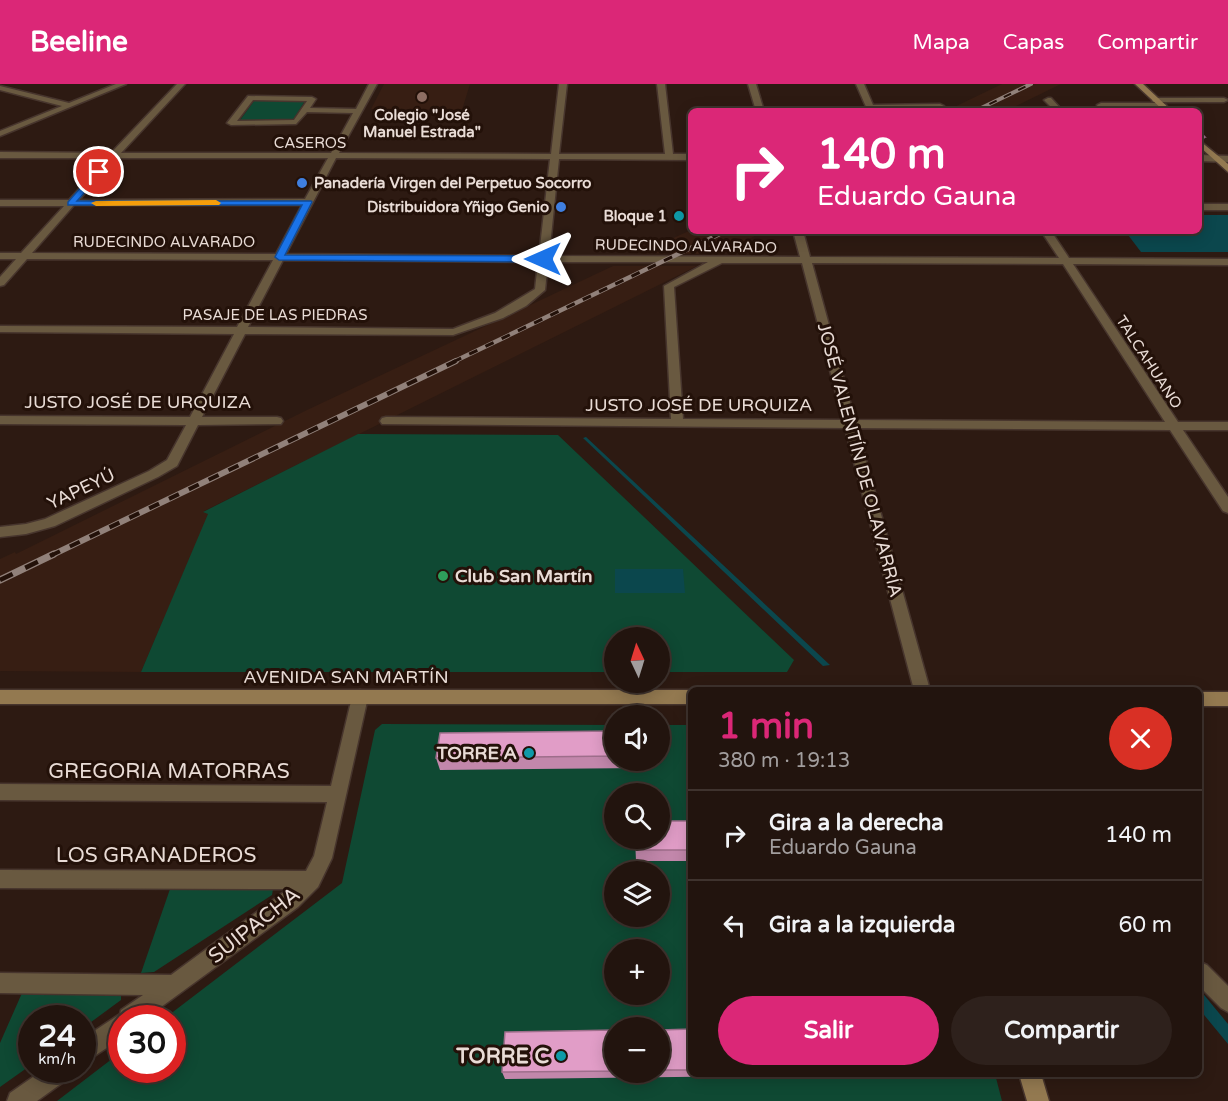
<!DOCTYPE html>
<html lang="es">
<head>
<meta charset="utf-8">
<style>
  body { margin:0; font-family:"Varela Round",sans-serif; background:#2e211c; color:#f1f3f6; height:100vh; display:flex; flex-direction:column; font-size:22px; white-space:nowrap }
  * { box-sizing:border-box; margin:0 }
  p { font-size:20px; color:#a29e9e }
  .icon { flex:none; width:33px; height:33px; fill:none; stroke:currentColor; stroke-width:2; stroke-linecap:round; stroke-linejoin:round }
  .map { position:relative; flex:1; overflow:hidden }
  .details { position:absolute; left:688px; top:603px; width:514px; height:390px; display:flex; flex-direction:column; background:#22140e; border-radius:9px; box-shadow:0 3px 15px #0003,0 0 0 2px #3f332e }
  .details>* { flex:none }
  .banner { position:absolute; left:688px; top:24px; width:514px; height:126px; border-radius:9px; box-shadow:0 3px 15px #0003,0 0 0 2px #3f332e; background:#db2777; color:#fff; overflow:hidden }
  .needle { width:39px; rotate:356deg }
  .tools { position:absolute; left:604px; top:543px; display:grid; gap:12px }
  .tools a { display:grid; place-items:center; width:66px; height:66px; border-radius:50%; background:#22140e; box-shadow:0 3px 15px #0003,0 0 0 2px #3f332e; font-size:30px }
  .speed { position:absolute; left:18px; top:921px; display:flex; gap:12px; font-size:30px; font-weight:700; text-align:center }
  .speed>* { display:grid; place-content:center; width:78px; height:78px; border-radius:50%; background:#22140e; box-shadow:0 3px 15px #0003,0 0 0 2px #3f332e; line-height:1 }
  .speed small { font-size:15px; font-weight:400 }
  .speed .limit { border:9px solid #d22; background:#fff; color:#111 }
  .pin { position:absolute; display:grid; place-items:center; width:51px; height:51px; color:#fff; margin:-26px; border:3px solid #fff; border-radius:50%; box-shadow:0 2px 6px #0007 }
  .me { position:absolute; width:66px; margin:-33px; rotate:270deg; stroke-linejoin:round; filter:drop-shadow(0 0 4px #0008) }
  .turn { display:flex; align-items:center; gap:21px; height:126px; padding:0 30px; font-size:27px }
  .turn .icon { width:78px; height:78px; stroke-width:2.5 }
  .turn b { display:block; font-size:42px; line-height:51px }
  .round { display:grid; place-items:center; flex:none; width:63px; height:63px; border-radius:32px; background:#2e211c }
  .head { display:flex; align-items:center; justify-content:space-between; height:102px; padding:0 30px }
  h1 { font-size:36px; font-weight:700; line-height:45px; color:#db2777 }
  .button { display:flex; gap:12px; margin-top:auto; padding:12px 30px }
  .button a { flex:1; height:69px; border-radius:36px; background:#db2777; color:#fff; font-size:24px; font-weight:700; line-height:69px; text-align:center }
  .button a+a { background:#2e211c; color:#f1f3f6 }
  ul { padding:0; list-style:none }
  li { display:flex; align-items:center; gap:18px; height:90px; padding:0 30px; border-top:2px solid #3f332e }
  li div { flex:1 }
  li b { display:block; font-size:22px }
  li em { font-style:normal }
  header { display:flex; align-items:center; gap:36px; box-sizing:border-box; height:84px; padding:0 30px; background:#db2777; color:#fff }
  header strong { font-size:28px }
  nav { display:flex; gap:33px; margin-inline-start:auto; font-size:21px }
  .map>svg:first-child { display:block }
</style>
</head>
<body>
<header>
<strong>Beeline</strong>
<nav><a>Mapa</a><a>Capas</a><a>Compartir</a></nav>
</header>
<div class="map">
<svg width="1228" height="1017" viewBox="0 0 1228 1017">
  <rect width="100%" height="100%" fill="#2d1a12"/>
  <path fill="#371e13" d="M384 0H470L462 26 371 25Z
    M1002 0H1061L1006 27H946Z
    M691 146 692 147H765L719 170 640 169Z
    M613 182H697L204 427 209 430 141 588 0 587V475L15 468 16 470 307 326Z"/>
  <path fill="#0f4933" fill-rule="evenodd" d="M254 17H305L293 36H240Z
    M358 350 558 351 794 576 787 588H660V554H615V588H141L208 430 203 428Z
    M382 640 615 641V676H660V641H691L692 990H995L1002 1017H57L121 968 122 986H172V934H165L342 799 375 646ZM615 710H660V754H615ZM615 788H660V832H615ZM615 866H660V910H615ZM615 944H660V988H615Z
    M170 805H273L272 811 154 888 141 889Z
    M22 909 121 910V916L83 944 82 934H32L31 981 0 1003V959Z"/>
  <path fill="#0b474d" d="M1200 131H1228V168H1141L1125 147H1200Z
    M586 353 830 581 823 582 583 354Z
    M615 485H683L685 509H615Z
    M1200 906 1228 940V960L1200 926Z"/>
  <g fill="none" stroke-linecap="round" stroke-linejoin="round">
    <defs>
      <path id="street" d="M116 0H126L0 52V47L62 22 0 6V2L69 19Z
        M177 0H185L121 69H331L353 29 307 28 296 40 231 41 227 39 248 12 312 13 316 15 310 24 356 25 369 0H377L339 69 551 70 559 0H567L559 70H665L657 0H665L673 70H692V76L559 75 549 172 800 173 793 147H803L810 173 1059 174 1041 147H1051L1069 174 1228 175V181L1073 180 1178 338H1228V346H1183L1228 413V429L1223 427 1170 346 857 344 930 606H914L845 344 382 340 380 337 382 334 386 333 671 335 664 202 708 178H548L545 206 526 222 503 234 453 251 245 250 202 333H277L281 334 283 337 281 340 198 341 177 382 158 393 55 442 26 450 0 453V443L26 440 45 435 149 387 167 376 186 341 0 340V332L190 333 234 250 0 248V242L237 243 273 176 27 175 4 201 0 202V193L16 175H0V169H21L64 122H0V116H69L107 74H0V68L111 69ZM253 16 307 17 294 36 237 37ZM116 74H328L305 115 79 116ZM336 74 550 75 539 172 286 170ZM74 121H302L276 170 32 169ZM283 176 538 178 535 205 495 229 453 245 248 243ZM722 179H802L843 336 683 335 674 203ZM812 179 1063 180 1165 338 855 336Z
        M748 0H756L764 27H756Z
        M856 0H864L873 21 940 20 944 22 940 24 867 25Z
        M1048 14H1051L1063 27H1055L1044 16Z
        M1156 14H1224L1228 16 1224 18H1153L1152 16Z
        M1101 19H1162L1166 21 1162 23H1098L1097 21Z
        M1200 71 1228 72V78L1200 77Z
        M1200 120H1228V126H1200Z
        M360 606 366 608 368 613 332 774 318 803 298 823 146 934H122V954L82 980V955L120 930 121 926 143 911 0 909V889L171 891 288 805 0 804V786L306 787 314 772 327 718 0 716V700L331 702 352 613 354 608Z
        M1200 878 1207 881 1228 902V928L1221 924 1200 903Z
        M43 986H72L69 994 37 1017H7L10 1009Z"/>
      <path id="secondary" d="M1135 0H1143L1172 27H1164Z
        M1200 57 1228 80V88L1200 63Z
        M0 606H692V620H0Z
        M1200 608H1228V622H1200Z
        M1019 990H1041L1049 1017H1027Z"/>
    </defs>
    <use href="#street" stroke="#47352d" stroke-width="3"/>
    <use href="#secondary" stroke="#47352d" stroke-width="3"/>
    <use href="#street" fill="#695940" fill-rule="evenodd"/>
    <use href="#secondary" fill="#937950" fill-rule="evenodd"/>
    <defs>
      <path id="rail-far3" d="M975 27 1031 0"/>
      <path id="rail-far2" d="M453 278 726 147"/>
      <path id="rail-far1" d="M50 472 456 277"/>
      <path id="rail" d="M0 496 54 470"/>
    </defs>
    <use href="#rail-far3" stroke="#91817a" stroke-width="4"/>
    <use href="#rail-far2" stroke="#91817a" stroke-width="4.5"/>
    <use href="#rail-far1" stroke="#91817a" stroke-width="6"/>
    <use href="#rail" stroke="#91817a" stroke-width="7"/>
    <use href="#rail-far3" stroke="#231109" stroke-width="2" stroke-dasharray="8" stroke-linecap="butt"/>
    <use href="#rail-far2" stroke="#231109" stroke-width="3" stroke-dasharray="9" stroke-linecap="butt"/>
    <use href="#rail-far1" stroke="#231109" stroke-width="4" stroke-dasharray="11" stroke-linecap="butt"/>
    <use href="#rail" stroke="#231109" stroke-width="4.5" stroke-dasharray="14" stroke-linecap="butt"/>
  </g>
  <path fill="#c287ab" d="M1200 48 1205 53 1200 64Z
    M615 647V676H641V684L440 686 436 674Z
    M692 737V777H636L635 754H660Z
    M692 945V990H760L759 992 505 995 502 988 615 946V988H660V946Z"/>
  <path fill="#e19dc7" stroke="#9e6e8b" stroke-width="1.5" d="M1200 48 1205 53H1200Z
    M615 647V672L436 674 440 649Z
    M660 737H692V766H636V754H660Z
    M692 945V986H660V946Z
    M615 946V987L502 988 505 948Z"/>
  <path fill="#1a73e8" stroke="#114b97" stroke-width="1.5" d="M96 86 103 88 77 117H311L312 118 285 171 543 172 547 175 543 178 279 176 275 173 302 121H68V118Z"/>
  <path fill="#f59e0b" d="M216 116 221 119 219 121 96 122 91 119 96 117Z"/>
  <circle fill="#8d6e63" stroke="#231109" stroke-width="2" cx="422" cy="13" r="6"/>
  <g fill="#3f7fe0" stroke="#231109" stroke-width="2">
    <circle cx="302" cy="99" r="6"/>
    <circle cx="561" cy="123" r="6"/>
  </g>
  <g fill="#0f9aa8" stroke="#231109" stroke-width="2">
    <circle cx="679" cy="132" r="6"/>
    <circle cx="529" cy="669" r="6"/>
    <circle cx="561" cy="972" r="6"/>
  </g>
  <circle fill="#2e9e5b" stroke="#231109" stroke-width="2" cx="443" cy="492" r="6"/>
  <g text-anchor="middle" stroke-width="6" stroke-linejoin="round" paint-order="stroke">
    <g font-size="15" font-weight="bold" fill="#e9dcd6" stroke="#231109" text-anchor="end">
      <text x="422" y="36" text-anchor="middle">Colegio "José<tspan x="422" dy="17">Manuel Estrada"</tspan></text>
      <text x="314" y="104" text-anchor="start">Panadería Virgen del Perpetuo Socorro</text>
      <text x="549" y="128">Distribuidora Yñigo Genio</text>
      <text x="667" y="137">Bloque 1</text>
    </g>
    <g font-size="15" fill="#e9dcd6" stroke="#231109">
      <text x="310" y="64">CASEROS</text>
      <text x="164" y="163">RUDECINDO ALVARADO</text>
      <text transform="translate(686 162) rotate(1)" y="5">RUDECINDO ALVARADO</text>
      <text x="275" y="236">PASAJE DE LAS PIEDRAS</text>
      <text transform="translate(1149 278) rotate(57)" y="5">TALCAHUANO</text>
    </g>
    <g font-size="18" fill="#e9dcd6" stroke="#231109">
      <text x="138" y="324">JUSTO JOSÉ DE URQUIZA</text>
      <text x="699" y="327">JUSTO JOSÉ DE URQUIZA</text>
      <text transform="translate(860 376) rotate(75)" y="6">JOSÉ VALENTÍN DE OLAVARRÍA</text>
      <text transform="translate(81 405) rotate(-25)" y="6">YAPEYÚ</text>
      <text x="346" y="599">AVENIDA SAN MARTÍN</text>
    </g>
    <g font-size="18" font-weight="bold" fill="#e9dcd6" stroke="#231109" text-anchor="start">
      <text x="455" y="498">Club San Martín</text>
      <text x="517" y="675" text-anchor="end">TORRE A</text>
    </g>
    <g font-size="21" fill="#e9dcd6" stroke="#231109">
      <text x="169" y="694">GREGORIA MATORRAS</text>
      <text x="156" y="778">LOS GRANADEROS</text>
      <text transform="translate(254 841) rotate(-38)" y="7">SUIPACHA</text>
    </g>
    <g font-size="21" font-weight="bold" fill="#e9dcd6" stroke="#231109" text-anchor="end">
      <text x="549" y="979">TORRE C</text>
    </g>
  </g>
</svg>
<div class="tools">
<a><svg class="needle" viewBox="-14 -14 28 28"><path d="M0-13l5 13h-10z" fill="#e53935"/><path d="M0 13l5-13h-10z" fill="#a29e9e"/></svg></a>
<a><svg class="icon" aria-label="sound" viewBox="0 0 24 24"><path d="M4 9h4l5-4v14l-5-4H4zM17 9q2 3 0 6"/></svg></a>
<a><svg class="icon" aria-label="search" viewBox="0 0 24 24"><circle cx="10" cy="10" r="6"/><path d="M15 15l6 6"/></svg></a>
<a><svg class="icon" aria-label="layers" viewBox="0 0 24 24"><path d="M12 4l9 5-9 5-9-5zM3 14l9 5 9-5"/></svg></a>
<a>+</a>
<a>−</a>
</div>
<div class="speed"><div>24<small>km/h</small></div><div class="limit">30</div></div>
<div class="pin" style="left:99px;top:88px;background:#d93025"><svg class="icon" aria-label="arrive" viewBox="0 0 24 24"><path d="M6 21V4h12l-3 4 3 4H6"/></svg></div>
<svg class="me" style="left:543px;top:175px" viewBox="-20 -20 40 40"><path d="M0-17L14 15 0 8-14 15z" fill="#1a73e8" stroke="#fff" stroke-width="4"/></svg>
<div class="banner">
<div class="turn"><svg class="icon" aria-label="right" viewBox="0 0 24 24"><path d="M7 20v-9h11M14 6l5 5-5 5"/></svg><div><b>140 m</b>Eduardo Gauna</div></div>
</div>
<section class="details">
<div class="head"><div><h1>1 min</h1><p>380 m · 19:13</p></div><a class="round" style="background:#d93025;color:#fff"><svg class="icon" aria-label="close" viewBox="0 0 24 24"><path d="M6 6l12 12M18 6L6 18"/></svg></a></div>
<ul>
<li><svg class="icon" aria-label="right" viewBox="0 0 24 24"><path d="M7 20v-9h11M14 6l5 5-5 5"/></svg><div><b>Gira a la derecha</b><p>Eduardo Gauna</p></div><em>140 m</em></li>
<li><svg class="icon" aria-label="left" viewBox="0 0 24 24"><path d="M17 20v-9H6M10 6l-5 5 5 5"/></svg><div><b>Gira a la izquierda</b></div><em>60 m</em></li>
</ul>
<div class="button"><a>Salir</a><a>Compartir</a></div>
</section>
</div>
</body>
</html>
